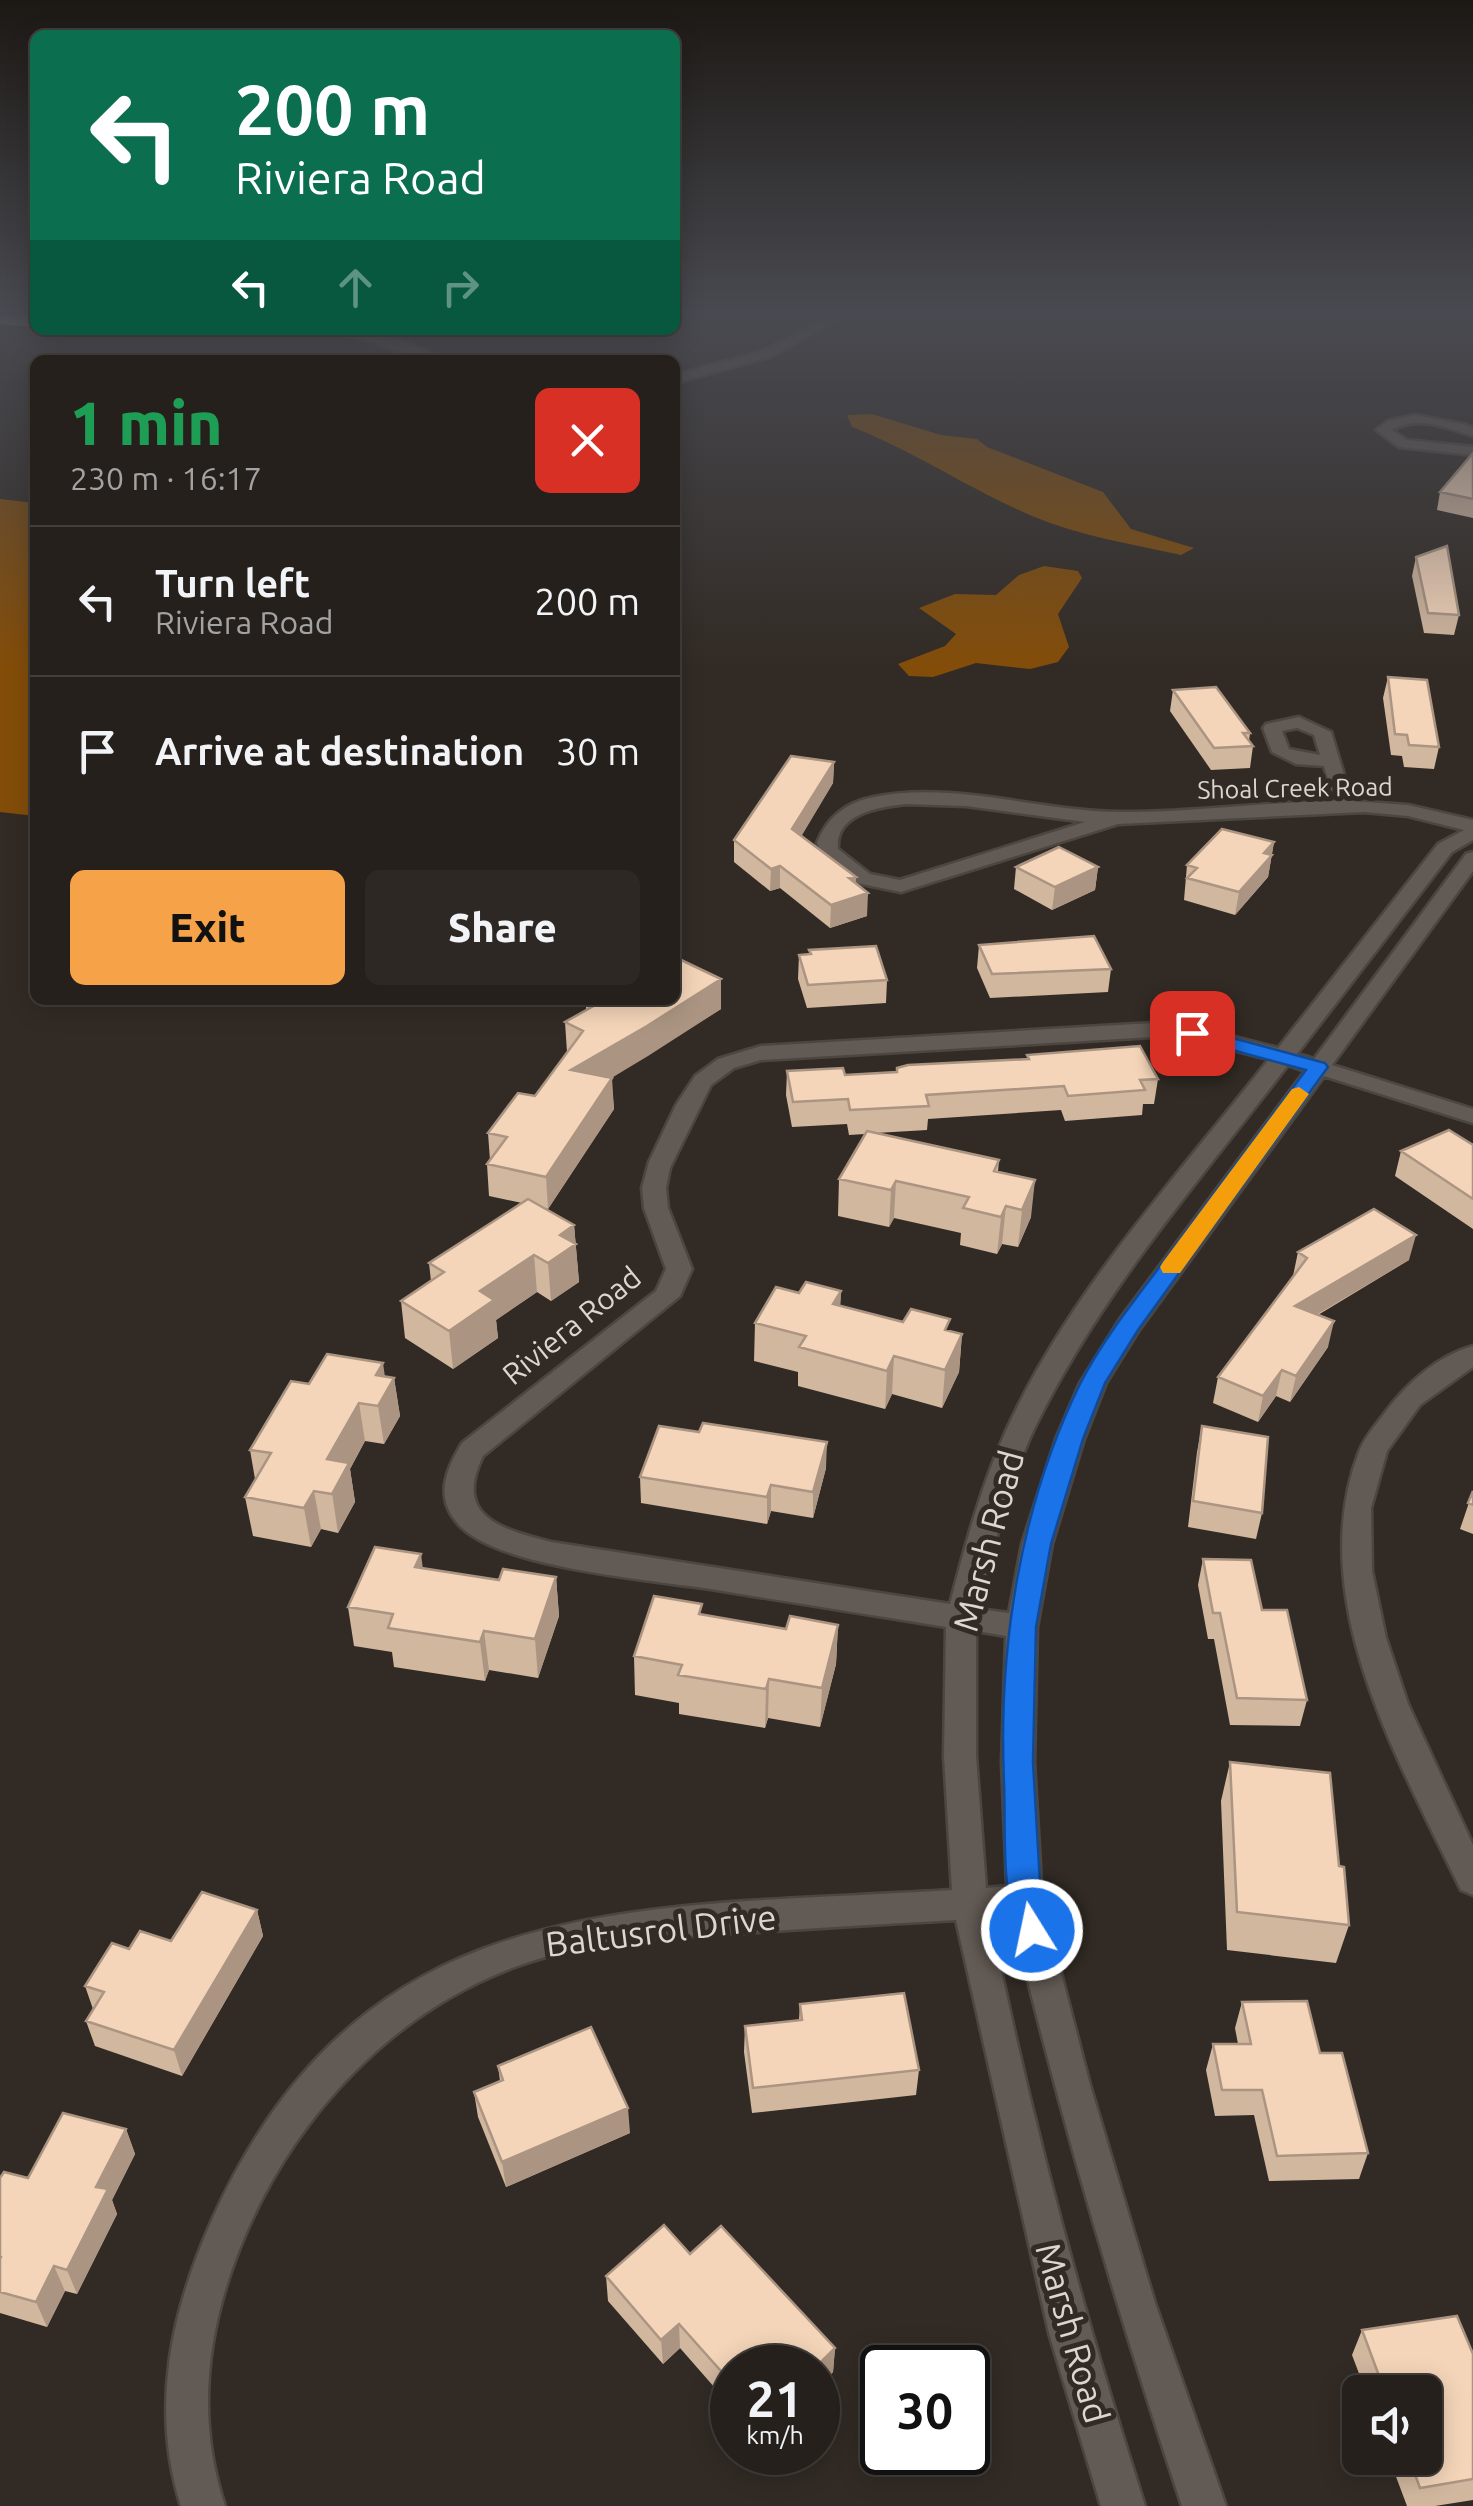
<!DOCTYPE html>
<html lang="en">
<head>
<meta charset="utf-8">
<style>
  body { margin:0; font-family:Ubuntu,sans-serif; background:#2e2825; color:#f1f3f6; height:100vh; display:flex; flex-direction:column; font-size:38px; white-space:nowrap }
  * { box-sizing:border-box; margin:0 }
  p { font-size:32px; color:#a4a3a3 }
  .icon { flex:none; width:55px; height:55px; fill:none; stroke:currentColor; stroke-width:2; stroke-linecap:round; stroke-linejoin:round }
  .map { position:relative; flex:1; overflow:hidden }
  .panel { position:absolute; left:30px; top:355px; width:650px; height:650px; display:flex; flex-direction:column; background:#26201c; border-radius:15px; box-shadow:0 5px 25px #0003,0 0 0 2px #423e3b }
  .panel>* { flex:none }
  .hud { position:absolute; left:30px; top:30px; width:650px; height:305px; border-radius:15px; box-shadow:0 5px 25px #0003,0 0 0 2px #423e3b; background:#0b6e4f; color:#fff; overflow:hidden }
  .controls { position:absolute; left:1342px; top:2375px; display:grid; gap:20px }
  .controls a { display:grid; place-items:center; width:100px; height:100px; border-radius:15px; background:#26201c; box-shadow:0 5px 25px #0003,0 0 0 2px #423e3b; font-size:50px }
  .speed { position:absolute; left:710px; top:2345px; display:flex; gap:20px; font-size:50px; font-weight:700; text-align:center }
  .speed>* { display:grid; place-content:center; width:130px; height:130px; border-radius:50%; background:#26201c; box-shadow:0 5px 25px #0003,0 0 0 2px #423e3b; line-height:1 }
  .speed small { font-size:25px; font-weight:400 }
  .speed .limit { border:5px solid #111; border-radius:15px; background:#fff; color:#111 }
  .pin { position:absolute; display:grid; place-items:center; width:85px; height:85px; color:#fff; margin:-42px; border-radius:20px; box-shadow:0 5px 15px #0006 }
  .me { position:absolute; width:110px; margin:-55px; rotate:350deg; stroke-linejoin:round; filter:drop-shadow(0 0 8px #0008) }
  .turn { display:flex; align-items:center; gap:35px; height:210px; padding:0 40px; font-size:45px }
  .turn .icon { width:130px; height:130px; stroke-width:2.5 }
  .turn b { display:block; font-size:70px; line-height:85px }
  .lanes { display:flex; align-items:center; height:95px; padding:0 40px; background:#0003; justify-content:center; gap:50px; direction:ltr }
  .lanes .off { opacity:.35 }
  .round { display:grid; place-items:center; flex:none; width:105px; height:105px; border-radius:15px; background:#2e2825 }
  .headline { display:flex; align-items:center; justify-content:space-between; height:170px; padding:0 40px }
  h1 { font-size:60px; font-weight:800; line-height:75px; color:#1e9e55 }
  .action { display:flex; gap:20px; margin-top:auto; padding:20px 40px }
  .action a { flex:1; height:115px; border-radius:15px; background:#f6a248; color:#111; font-size:40px; font-weight:800; line-height:115px; text-align:center }
  .action a+a { background:#2e2825; color:#f1f3f6 }
  ul { padding:0; list-style:none }
  li { display:flex; align-items:center; gap:30px; height:150px; padding:0 40px; border-top:2px solid #423e3b }
  li div { flex:1 }
  li b { display:block; font-size:38px }
  li em { font-style:normal }
  .map>svg:first-child { display:block }
</style>
</head>
<body>
<div class="map">
<svg width="1473" height="2506" viewBox="0 0 1473 2506">
  <rect width="100%" height="100%" fill="#322b25"/>
  <path fill="#834d09" d="M872 414 941 435 977 439 987 447 1103 492 1131 529 1194 548 1181 555C1131 544 1080 536 1032 516 971 490 914 451 852 427L847 415Z
    M0 499 35 503V816L0 812Z
    M1044 566 1078 571 1082 578 1058 614 1069 647 1058 662 1030 669 976 663 933 677 909 676 898 664 945 646 956 634 919 608 955 594 996 595 1019 575Z"/>
  <g fill="none" stroke-linecap="round" stroke-linejoin="round">
    <defs>
      <path id="minor" d="M831 316H845L770 357 675 383V375L762 351Z
        M332 330C365 330 415 340 442 360H427Z
        M1415 415 1467 425 1473 428V436C1447 428 1418 415 1392 430L1407 440 1473 447V455L1399 447 1376 430 1388 421Z
        M1299 717 1331 732 1352 801 1408 805 1473 820V840L1452 852 1297 1054 1314 1059 1466 854 1473 852V871L1332 1065 1473 1109V1123L1324 1076 1139 1330 1106 1383 1084 1439 1052 1544 1037 1627 1034 1762 1042 1900 1090 2085 1155 2303 1226 2506H1182C1117 2311 1060 2116 1012 1916L990 1917C1030 2116 1083 2313 1145 2506H1101L1049 2333 956 1920C885 1924 814 1928 744 1933 667 1937 585 1940 512 1968 391 2014 297 2115 246 2233 208 2321 194 2414 225 2506H181C150 2408 171 2312 212 2220 363 1883 638 1910 952 1890L944 1756 946 1627C867 1614 789 1602 711 1589 650 1580 501 1568 460 1526 434 1499 445 1471 462 1443L656 1291 666 1269 644 1208 642 1188 649 1162 676 1105 695 1076 718 1059 761 1046 1153 1023 1192 1026 1278 1048 1438 844 1464 830 1408 816 1364 812 1118 824 901 892 857 883 822 855 817 843C827 817 847 802 874 797 955 781 1038 811 1119 812 1191 813 1262 802 1334 801L1324 766 1296 764 1272 752 1263 728 1266 724ZM1297 728 1314 735 1320 755 1289 749 1282 731ZM906 804 966 806 1085 822 900 880 870 874 838 849C835 813 880 807 906 804ZM1153 1037 1192 1040 1269 1059C1177 1177 1068 1293 1006 1431 981 1486 965 1546 950 1604L551 1542C501 1529 453 1517 483 1456L680 1296 692 1269 668 1208 666 1188 670 1168 711 1085 734 1068 761 1060ZM1288 1065 1305 1071 1120 1319 1080 1383 1056 1439 1022 1544 1009 1613 979 1609C994 1548 1008 1483 1035 1427 1100 1294 1198 1182 1288 1065ZM976 1631 1006 1636 1002 1762 1007 1886 986 1888 976 1756Z
        M1473 1346V1367L1420 1405 1387 1451 1371 1508 1372 1571 1386 1638 1408 1704 1473 1845V1895L1461 1890C1399 1761 1303 1598 1359 1452 1364 1438 1375 1426 1384 1414 1406 1384 1437 1356 1473 1346Z"/>
    </defs>
    <use href="#minor" stroke="#4c4641" stroke-width="5"/>
    <use href="#minor" fill="#625a54" fill-rule="evenodd"/>
  </g>
  <path fill="#d2b79f" d="M0 316H35V327L0 324Z
    M1473 453V518L1437 510 1440 492Z
    M1416 557 1459 615 1454 635 1424 633 1412 576Z
    M1388 677 1439 747 1434 769 1404 767 1402 756 1391 755 1383 698Z
    M1173 690 1250 733 1249 741 1253 746 1250 768 1211 770 1170 711Z
    M834 762 833 783 801 836 856 877 855 883 867 916 830 928 780 888 770 891 734 862V840Z
    M1274 842 1268 877 1235 915 1184 900 1187 865Z
    M1016 867H1098L1095 890 1052 910 1014 889Z
    M979 945 1111 969 1108 992 990 998 977 968Z
    M809 950 887 980 886 1003 807 1008 798 979 799 955 809 954Z
    M721 979V1009L611 1078 614 1109 548 1209 542 1207 574 1225 579 1282 551 1301 537 1292 496 1320 498 1338 453 1369 405 1338 401 1301 431 1281 429 1263 522 1203 489 1196 487 1164 490 1160 488 1133 535 1096 567 1052 565 1022 586 1010V1000H675Z
    M1027 1055 1158 1079 1154 1104H1143L1142 1115 1065 1121 1061 1110 928 1119 927 1130 876 1133 999 1160 998 1172 1031 1217 1018 1247 1002 1244 997 1254 960 1245 961 1233 894 1218 889 1227 838 1216 839 1179 865 1134 849 1135 847 1124 792 1127 786 1095 787 1071 845 1075 897 1072 1027 1059Z
    M1473 1145V1229L1395 1176 1401 1151Z
    M1298 1252 1409 1260 1318 1315 1328 1347 1290 1402 1276 1396 1258 1422 1213 1403 1218 1377 1293 1276Z
    M841 1291 840 1306 903 1322 962 1334 959 1372 942 1408 892 1394 885 1409 798 1386V1372L754 1361 755 1323 799 1293Z
    M385 1376 394 1378 400 1416 384 1444 365 1441 350 1469 355 1502 338 1533 321 1529 311 1547 253 1536 245 1497 255 1479 250 1450 309 1384Z
    M1202 1426 1262 1513 1256 1539 1188 1527 1197 1452Z
    M826 1468 813 1518 771 1511 767 1524 641 1503 640 1477Z
    M1473 1491V1534L1460 1529Z
    M1203 1559 1262 1610 1307 1700 1300 1726 1230 1725 1214 1639H1208L1198 1585Z
    M423 1568 499 1580 556 1577 559 1616 538 1678 489 1670 485 1681 394 1667 392 1652 354 1646 348 1607Z
    M702 1615 786 1629 838 1625 836 1664 820 1727 768 1718 765 1728 679 1714V1703L635 1695 634 1656Z
    M1230 1762 1349 1925 1336 1963 1227 1950 1221 1801Z
    M257 1910 263 1936 182 2076 95 2046 86 2021 93 2009 85 1986 129 1949 171 1941Z
    M1242 2002 1320 2053 1368 2153 1359 2179 1269 2181 1254 2115 1215 2116 1206 2070 1213 2044H1238L1235 2028Z
    M800 2004 919 2070 916 2095 752 2113 744 2052 745 2026 799 2020Z
    M498 2066 630 2133 506 2187 478 2117 474 2092 500 2081Z
    M126 2129 135 2154 112 2200 117 2214 77 2294 65 2291 47 2327 0 2313V2178H28Z
    M690 2254 835 2348 833 2372 818 2388V2368H732L729 2404 680 2348 663 2364 608 2301 606 2276Z
    M1362 2330 1473 2354V2500L1435 2506H1407L1389 2458H1425V2392H1366L1352 2355Z"/>
  <path fill="#ab9582" d="M834 762 833 783 792 852V829Z
    M1274 842 1268 877 1235 915 1239 892 1264 853Z
    M780 866V888L770 891 771 869Z
    M1098 867 1095 890 1052 910 1055 887Z
    M856 877 855 897 868 893 867 916 830 928 831 905 849 878Z
    M721 979V1009L648 1056 573 1101 571 1070Z
    M612 1078 614 1109 548 1209 546 1177Z
    M1035 1180 1031 1217 1018 1247 1022 1210Z
    M896 1181 894 1218 889 1227 891 1190Z
    M1006 1206 1002 1244 997 1254 1001 1217Z
    M574 1225 579 1282 551 1301 548 1263 560 1235Z
    M1416 1235 1409 1260 1289 1331 1295 1306Z
    M534 1255 537 1292 496 1320 498 1338 453 1369 449 1331 480 1291Z
    M841 1291 839 1329 833 1304Z
    M1334 1321 1328 1347 1290 1402 1296 1376Z
    M962 1334 959 1372 942 1408 945 1370Z
    M894 1356 892 1394 885 1409 887 1371Z
    M383 1363 387 1391 394 1378 400 1416 384 1444 378 1406 376 1375Z
    M1282 1370 1276 1396 1258 1422 1263 1396Z
    M359 1403 365 1441 350 1469 355 1502 338 1533 327 1459Z
    M827 1442 826 1468 813 1518V1492Z
    M771 1485V1511L767 1524V1497Z
    M314 1491 321 1529 311 1547 304 1508Z
    M421 1554 426 1593 415 1567Z
    M556 1577 559 1616 538 1678 535 1639Z
    M838 1625 836 1664 820 1727 822 1688Z
    M484 1631 489 1670 485 1681 480 1642Z
    M769 1679 768 1718 765 1728 766 1689Z
    M257 1910 263 1936 182 2076 174 2050Z
    M628 2108 630 2133 506 2187 502 2162Z
    M126 2129 135 2154 112 2200 117 2214 77 2294 67 2270 96 2187Z
    M54 2266 65 2291 47 2327 36 2302Z
    M679 2324 680 2348 663 2364 661 2340Z
    M835 2348 833 2372 818 2388V2368H815Z
    M760 2351V2368H742Z
    M732 2377V2401L729 2404V2380Z"/>
  <path fill="#f4d5b9" stroke="#ab9582" stroke-width="2.5" d="M1473 453V499L1440 492Z
    M1447 546 1459 615 1428 613 1416 557Z
    M1388 677 1427 680 1439 747 1409 745 1407 735 1395 734Z
    M1216 687 1250 733H1243L1253 746 1214 748 1173 690Z
    M791 756 834 762 792 829 856 877 849 878 868 893 831 905 780 866 771 869 734 840Z
    M1222 829 1274 842 1264 853 1272 855 1239 892 1187 878 1197 868 1187 865Z
    M1059 847 1098 867 1055 887 1016 867Z
    M1094 936 1111 969 992 974 979 945Z
    M876 946 887 980 808 985 799 955 811 954 809 950Z
    M679 959 721 979 647 1026 571 1070 612 1078 546 1177 487 1164 507 1137 488 1133 518 1093 535 1096 583 1031 565 1022 597 1004 590 1000H675V961Z
    M1140 1046 1158 1079 1140 1080 1145 1090 1068 1096 1064 1086 926 1095 929 1106 850 1110 848 1099 793 1102 787 1071 843 1068 845 1075 897 1072V1068L908 1065 1029 1059 1027 1055Z
    M1449 1130 1473 1145V1199L1401 1151Z
    M867 1131 999 1160 994 1171 1035 1180 1022 1210 1006 1206 1001 1217 963 1208 969 1197 896 1181 891 1190 839 1179Z
    M528 1199 574 1225 560 1235 576 1244 548 1263 534 1255 480 1291 494 1300 449 1331 401 1301 444 1272 429 1263Z
    M1374 1209 1416 1235 1295 1306 1334 1321 1296 1376 1282 1370 1263 1396 1218 1377 1307 1258 1298 1252Z
    M806 1282 841 1291 833 1304 903 1322 911 1309 950 1319 945 1330 962 1334 945 1370 894 1356 887 1371 799 1347 806 1336 755 1323 776 1287 799 1293Z
    M327 1354 383 1363 376 1375 394 1378 378 1406 359 1403 327 1459 349 1463 332 1494 314 1491 304 1508 245 1497 271 1453 250 1450 291 1381 309 1384Z
    M703 1423 827 1442 813 1492 771 1485 767 1497 640 1477 659 1426 699 1432Z
    M1202 1426 1268 1437 1262 1513 1193 1501Z
    M1473 1491V1505L1468 1503Z
    M375 1547 421 1554 415 1567 499 1580 503 1569 556 1577 535 1639 484 1631 480 1642 388 1628 393 1614 348 1607Z
    M1203 1559 1251 1560 1262 1610H1287L1307 1700 1237 1698 1220 1613H1213Z
    M654 1596 702 1604 699 1614 786 1629 790 1616 838 1625 822 1688 769 1679 766 1689 678 1675 682 1665 634 1656Z
    M1230 1762 1330 1773 1339 1866 1344 1867 1349 1925 1237 1912Z
    M202 1892 257 1910 174 2050 86 2021 104 1992 85 1986 112 1943 129 1949 140 1931 171 1941Z
    M904 1993 919 2070 753 2088 745 2026 802 2020 800 2004Z
    M1307 2001 1320 2053H1342L1368 2153 1277 2156 1262 2090H1222L1213 2044H1251L1242 2002Z
    M591 2027 628 2108 502 2162 474 2092 503 2080 498 2066Z
    M63 2113 126 2129 96 2187 108 2189 67 2270 54 2266 36 2302 0 2292V2259L1 2257 0 2256V2178L4 2172 28 2178Z
    M664 2225 690 2254 721 2226 835 2348 815 2368H775L760 2351 742 2368H732V2377L729 2380 679 2324 661 2340 606 2276Z
    M1457 2316 1473 2354V2479L1420 2488 1409 2458H1425V2392H1385L1362 2330Z"/>
  <linearGradient id="sky" x2="0" y2="1"><stop stop-color="#1c1814"/><stop offset="0.47" stop-color="#494a51"/><stop offset="1" stop-color="#494a51" stop-opacity="0"/></linearGradient>
  <rect width="1473" height="667" fill="url(#sky)"/>
  <path fill="#1a73e8" stroke="#114b97" stroke-width="2.5" d="M1192 1027 1325 1063 1328 1067 1138 1330 1105 1383 1083 1439 1051 1544 1036 1627 1033 1762 1041 1900 1048 1930 1044 1940 1032 1944 1021 1940C1000 1894 1006 1832 1004 1782 998 1647 1020 1506 1080 1384 1104 1337 1139 1295 1170 1253 1215 1192 1261 1131 1306 1070L1184 1037V1029Z"/>
  <path fill="#f59e0b" d="M1299 1087 1309 1094 1180 1273H1163L1160 1267 1163 1262 1292 1089Z"/>
  <g text-anchor="middle" stroke-width="10" stroke-linejoin="round" paint-order="stroke">
    <g font-size="25" fill="#dbd6d2" stroke="#322b25">
      <text transform="translate(1295 788) rotate(-1)" y="9">Shoal Creek Road</text>
    </g>
    <g font-size="30" fill="#dbd6d2" stroke="#322b25">
      <text transform="translate(572 1326) rotate(-39)" y="10">Riviera Road</text>
    </g>
    <g font-size="35" fill="#dbd6d2" stroke="#322b25">
      <text transform="translate(989 1541) rotate(-75)" y="12">Marsh Road</text>
      <text transform="translate(661 1931) rotate(-7)" y="12">Baltusrol Drive</text>
      <text transform="translate(1072 2333) rotate(74)" y="12">Marsh Road</text>
    </g>
  </g>
</svg>
<div class="controls">
<a><svg class="icon" aria-label="sound" viewBox="0 0 24 24"><path d="M4 9h4l5-4v14l-5-4H4zM17 9q2 3 0 6"/></svg></a>
</div>
<div class="speed"><div>21<small>km/h</small></div><div class="limit">30</div></div>
<div class="pin" style="left:1192px;top:1033px;background:#d93025"><svg class="icon" aria-label="arrive" viewBox="0 0 24 24"><path d="M6 21V4h12l-3 4 3 4H6"/></svg></div>
<svg class="me" style="left:1032px;top:1930px" viewBox="-20 -20 40 40"><circle r="17" fill="#1a73e8" stroke="#fff" stroke-width="3"/><path d="M0-11L8 9 0 5-8 9z" fill="#fff"/></svg>
<div class="hud">
<div class="turn"><svg class="icon" aria-label="left" viewBox="0 0 24 24"><path d="M17 20v-9H6M10 6l-5 5 5 5"/></svg><div><b>200 m</b>Riviera Road</div></div>
<div class="lanes"><svg class="icon" aria-label="left" viewBox="0 0 24 24"><path d="M17 20v-9H6M10 6l-5 5 5 5"/></svg><svg class="icon off" aria-label="ahead" viewBox="0 0 24 24"><path d="M12 20V5M6 11l6-6 6 6"/></svg><svg class="icon off" aria-label="right" viewBox="0 0 24 24"><path d="M7 20v-9h11M14 6l5 5-5 5"/></svg></div>
</div>
<section class="panel">
<div class="headline"><div><h1>1 min</h1><p>230 m · 16:17</p></div><a class="round" style="background:#d93025;color:#fff"><svg class="icon" aria-label="close" viewBox="0 0 24 24"><path d="M6 6l12 12M18 6L6 18"/></svg></a></div>
<ul>
<li><svg class="icon" aria-label="left" viewBox="0 0 24 24"><path d="M17 20v-9H6M10 6l-5 5 5 5"/></svg><div><b>Turn left</b><p>Riviera Road</p></div><em>200 m</em></li>
<li><svg class="icon" aria-label="arrive" viewBox="0 0 24 24"><path d="M6 21V4h12l-3 4 3 4H6"/></svg><div><b>Arrive at destination</b></div><em>30 m</em></li>
</ul>
<div class="action"><a>Exit</a><a>Share</a></div>
</section>
</div>
</body>
</html>
